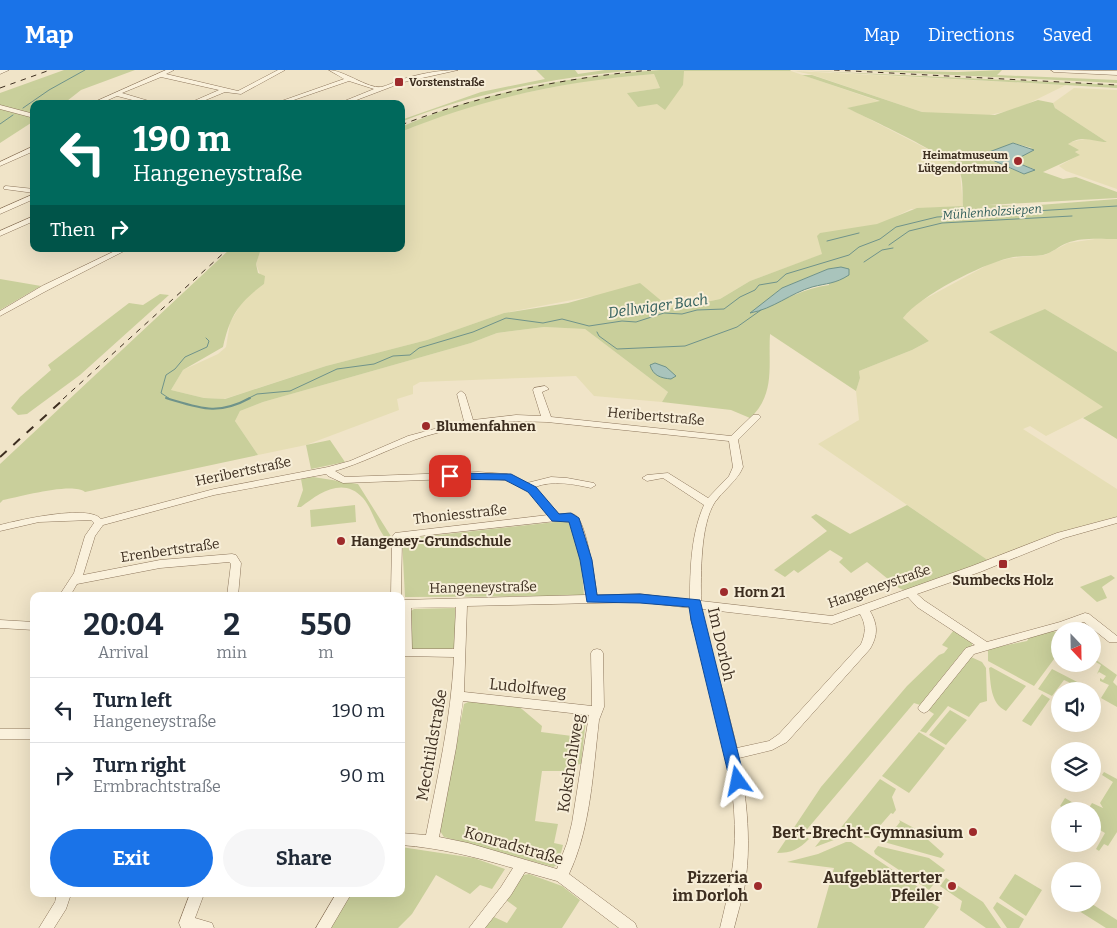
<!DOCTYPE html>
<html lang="en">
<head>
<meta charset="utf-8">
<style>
  body { margin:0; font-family:Bitter,serif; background:#f6f6f7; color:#1f2937; height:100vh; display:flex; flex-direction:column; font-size:19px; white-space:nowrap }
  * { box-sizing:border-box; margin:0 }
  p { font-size:16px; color:#747a83 }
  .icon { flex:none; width:28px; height:28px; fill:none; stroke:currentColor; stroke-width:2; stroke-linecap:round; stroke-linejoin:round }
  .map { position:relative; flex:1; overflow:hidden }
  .sheet { position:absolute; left:30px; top:522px; width:375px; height:305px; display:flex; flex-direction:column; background:#fff; border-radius:10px; box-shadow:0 5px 20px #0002 }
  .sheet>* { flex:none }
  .guide { position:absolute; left:30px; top:30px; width:375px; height:152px; border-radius:10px; box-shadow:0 5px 20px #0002; background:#00695c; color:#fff; overflow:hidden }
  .needle { width:32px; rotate:158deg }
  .controls { position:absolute; left:1051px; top:552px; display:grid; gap:10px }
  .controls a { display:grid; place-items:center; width:50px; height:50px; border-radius:50%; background:#fff; box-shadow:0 5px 20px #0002; font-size:25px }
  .pin { position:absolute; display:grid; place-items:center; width:42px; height:42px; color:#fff; margin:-21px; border-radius:10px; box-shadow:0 2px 8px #0006 }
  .me { position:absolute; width:55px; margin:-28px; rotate:348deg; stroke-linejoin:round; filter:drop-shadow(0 0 4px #0008) }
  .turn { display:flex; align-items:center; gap:18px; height:105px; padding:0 20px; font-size:22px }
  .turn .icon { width:65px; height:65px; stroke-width:2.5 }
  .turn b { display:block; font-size:35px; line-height:42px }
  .then { display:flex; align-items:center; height:48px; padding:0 20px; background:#0003; gap:10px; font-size:19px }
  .eta { display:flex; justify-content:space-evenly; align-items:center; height:85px; text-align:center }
  .eta b { font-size:30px; font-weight:700; line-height:35px }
  .action { display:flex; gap:10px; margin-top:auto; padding:10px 20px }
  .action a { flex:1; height:58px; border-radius:30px; background:#1a73e8; color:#fff; font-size:20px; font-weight:700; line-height:58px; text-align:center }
  .action a+a { background:#f6f6f7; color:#1f2937 }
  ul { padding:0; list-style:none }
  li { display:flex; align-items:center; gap:15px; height:65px; padding:0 20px; border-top:1px solid #e0e1e3 }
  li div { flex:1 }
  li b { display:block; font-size:19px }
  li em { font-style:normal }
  header { display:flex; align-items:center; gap:30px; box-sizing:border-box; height:70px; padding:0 25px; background:#1a73e8; color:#fff }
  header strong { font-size:24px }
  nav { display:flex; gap:28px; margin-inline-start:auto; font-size:18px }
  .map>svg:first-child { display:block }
</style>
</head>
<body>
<header>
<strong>Map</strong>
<nav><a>Map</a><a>Directions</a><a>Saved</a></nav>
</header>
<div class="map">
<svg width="1117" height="858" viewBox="0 0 1117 858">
  <rect width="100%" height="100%" fill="#f0e4c8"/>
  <path fill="#e6deb5" d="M683 1H791L881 32 848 38 937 84 954 96 960 103 963 136 911 139 885 152 819 171 823 184 750 211 720 229 697 234 670 238 593 226 504 243 427 270 326 296 224 329 204 328 171 320 183 300 218 284 226 277 230 253 243 230 264 214 256 194 261 179H401V62L448 43 495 29 589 10 654 4 660 18 627 23 670 29 683 15Z
    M795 1 950 9 1066 15 1017 39 976 48 922 42 813 5Z
    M1074 18 1117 20V119L1066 101 1059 96 1079 85 1075 82 1078 81 1067 74 1071 72 1089 68 1107 72 1055 38 1053 33Z
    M1095 169H1117V282L1045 239 1104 337 1046 366 1030 356 1023 359 1117 419V450L989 491 818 374 859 350 856 321 860 308 859 301 912 280 929 271 903 248 912 236 991 193 1011 188 1045 185 1068 173Z
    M544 257 585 259 668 322 662 332 594 326 576 306 420 312 413 316V324L397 329 399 340 306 375 258 385 235 351 240 341 263 332 471 273 497 263Z"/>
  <path fill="#c9cf9b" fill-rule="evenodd" d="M64 0H135L81 20 67 31 75 34H34V51L0 73V23Z
    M536 0H575L578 4 605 0H638C558 7 476 22 401 52V50L481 22 545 9Z
    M660 0H790L791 1H684L683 15 665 40 657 34 638 37 627 23 660 18 654 4C566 11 483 28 401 62V57C481 21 573 6 660 0Z
    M794 0 1117 15V18Z
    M852 0 958 2 1002 0 997 5 1117 10V13Z
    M802 5H812L922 42 995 45 1038 30 1053 33 1055 38 1107 72C1092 72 1084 64 1068 74L1079 80 1075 82 1080 85 1043 102 1063 109 1076 107 1117 122V128L988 135 1026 136 1117 129V169C1101 169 1082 167 1067 173 1059 176 1052 183 1043 185 1032 187 1020 185 1009 188 980 195 921 225 903 248L929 271 912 280 859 301 860 308 856 321 770 264C768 295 776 324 750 348L731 340 662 332 668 322 585 259 544 257 497 263 471 273 263 332 240 341 235 351 258 385 85 422C72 412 20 427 3 430L0 433V394L230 179H261L256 194 258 203 265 206 264 214C238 233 230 246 223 277L183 300 171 320 204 328 225 329 326 296 427 270 504 243 568 233 640 213 670 238 697 234 720 229 750 211 822 184 817 166 820 163 877 154 917 138 963 136C962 126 964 109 959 101 947 84 869 49 847 38L880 31ZM1013 73 1032 78 1012 91 1034 99 1024 104 981 86ZM828 199 829 215C801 218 777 235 751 243L782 218Z
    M0 209 41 216 0 240Z
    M160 224 169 225 80 305 27 344 18 345 11 338 20 327 51 300 48 295 129 233 143 235Z
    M1045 239 1117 282V369L1083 348 1103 337 989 262Z
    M330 370 345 392 311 399 306 375Z
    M313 407 358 414 392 468 386 469C376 457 373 440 363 428 343 406 319 423 301 437H297L303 420 301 409Z
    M355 435 356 452 311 457 310 440Z
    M907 435 992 493 910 523 899 518 867 492 851 503 839 492 843 488 830 480 798 503 794 500 785 507 774 500 827 461 811 447 816 444 850 464Z
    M564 451 569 453 581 489 584 526 405 527 402 469Z
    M1111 505 1115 508 1102 517 1107 528 1097 532 1080 517Z
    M455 538V577L448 581H410L408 543 414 539Z
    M954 560 972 573V576L964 580 920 635 914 633 803 764 809 769C799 779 792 783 777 783L821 717 907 616 939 585 944 583 948 578 942 575Z
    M1053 561 1060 563V581L1034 616 988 591V579L1027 571 1031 565Z
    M971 587 982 592 986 598 987 631 980 633 969 647 948 636 926 663 920 661 934 644 928 640Z
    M1092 587 1117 605 1113 612 1117 616V637L1101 628 1109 615 1100 611V608L1103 610 1106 606 1099 602 1097 604 1101 595 1094 591Z
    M991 597 1026 616 1006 641C990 633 991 614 989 598Z
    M1052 599 1087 617 1085 620 1064 610 1052 626 1038 619Z
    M1042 624 1050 629 1031 656 1022 651Z
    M468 632 516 634 542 656 541 662 572 666 576 644 584 645 586 649 581 694 574 695 564 701H542L535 751 558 754 554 773 563 775 558 795 553 797 444 767 440 761 464 634Z
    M950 640 967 650 946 675 929 665Z
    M919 662 945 678 909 723 882 706Z
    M1104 702 1117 709V762L1108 776 1104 774 1099 781 1096 779 1105 763 1093 756 1092 741H1068L1060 736 1065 728 1087 741 1092 733 1103 738 1100 733 1113 712 1102 705Z
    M880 709 896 719 892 727 896 740 893 744 891 743 878 758 875 768 842 767 815 777 828 761 835 765Z
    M899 750 927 765 926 768 944 784 941 788 884 772 883 770 885 771 900 752Z
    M846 772H851L933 827 930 832 939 837 924 858H817L834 798 787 792 818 784Z
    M878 776 929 788 945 800 929 820 875 784 874 781Z
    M401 777 474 788 505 799 492 819 480 815 470 824 436 805 412 844 398 858H331L351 824H401Z
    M529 804 562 816 580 830 562 858H484L494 847 507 853 517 838 506 830 523 805Z
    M1015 804 1042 820 1026 846 999 828Z
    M946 808 983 832 1001 858H986L960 840 962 831 940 816Z
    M997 832 1024 849 1019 858H1007L993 838Z
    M1068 834H1092L1117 850V858H1106Z"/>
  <path fill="#a9c4bc" stroke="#6f938a" d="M1013 73 1034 80 1013 91 1035 100 1024 104 981 85Z
    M841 197 849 199V205C835 214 827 213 812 217 791 223 773 239 750 243L782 218 828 199Z
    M655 293 666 297 676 306 671 309C661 308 653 306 650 295Z"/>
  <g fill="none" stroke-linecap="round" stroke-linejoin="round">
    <path stroke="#6f938a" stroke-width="1" d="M23 38 49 20 85 0
      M0 54 13 45
      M827 171 859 163
      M889 175 909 161 942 153 1072 146
      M864 192 882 180 893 178
      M597 262 599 266 617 279 685 276 737 257 761 240
      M170 329 161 323 166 305 175 299 185 287 207 277 209 271 206 268
      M247 329 257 324 290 321 337 299 374 294 393 286 410 285 419 278 473 262 506 248 543 253 562 249 589 256 622 251 636 252 664 243 682 244 697 240 724 239 740 227 755 220 759 215 777 212 786 204 849 185 859 177 880 169 896 157 937 147 1117 136"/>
    <path stroke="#6f938a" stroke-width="2" d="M166 328C200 338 217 346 250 328"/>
    <defs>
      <path id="minor" d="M0 0H9L0 4Z
        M166 0H174L166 4 238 21 278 0H285L241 24 225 22 196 34H187L219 20 161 7 122 23 159 34H148L117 26 99 34H90Z
        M329 0C344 0 368 19 381 17 387 16 394 12 400 10 418 4 439 0 458 0L404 12 346 34H337L374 19 349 11 282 34H273L344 9Z
        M1051 0 1117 1V5L1054 2Z
        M0 35 34 44V48L0 39Z
        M34 76V81L0 96V92Z
        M6 116 34 119V123L4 119V117Z
        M34 124V129L0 144V139Z
        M34 146V151L0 166V161Z
        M119 179H128L48 220 0 246V241L42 216Z
        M545 316 549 319 542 322 551 347 731 366 753 345H759L761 347 738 370 743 397 740 403C733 414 723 421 715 432 700 455 701 504 701 531L832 546 972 496 1057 463 1117 447V453L1064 468 980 502 917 524 925 531 987 572 1060 552 1085 543 1089 544 1117 566V572H1109L1084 552 974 584 928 641 924 643 920 641 918 638 920 635 966 578 975 575 917 537 908 527 870 541C878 555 878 565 870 579L787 672 772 680 739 688C747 730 752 777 744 820 741 833 737 845 734 858H720C726 833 732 809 734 783 740 708 711 622 691 550V538L640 532 467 536 464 622 592 636 591 583 593 580 597 579 601 580 603 583 604 637 599 650C593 701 591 757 569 804L635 853 637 858H619L557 811 525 802 511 825 485 858H469L501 817 513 798C475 787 441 778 401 775V763L426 765C438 705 451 649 454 587L402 586 401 530 586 525 581 490 570 452 556 451 402 468 401 528V526H391L392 467 395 463 548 445 529 421 505 410 478 408 343 413 328 406 326 404 214 425 103 455 95 466 83 505 160 490 232 484 236 485 241 493 238 526H227L231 494 229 492 160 498 77 514 70 526H59L74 503 85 466 94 453 91 450 39 452 0 461V455C19 450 89 434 101 449L214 419 328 397 350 391 408 366 464 351 457 324 461 321 465 324 473 350 516 345 541 346 533 320 534 318ZM516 351 547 352 729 371 733 397 729 406 708 428 668 403 647 405 642 408 647 411 663 408 704 435C691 464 690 499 690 530L640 524 597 525C595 511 586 450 575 445 570 442 564 444 559 444L535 417C553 410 573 414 591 418L596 415 594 413 567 408 551 407 527 413 507 404 478 402 345 407 335 401C362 393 387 380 414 370 447 358 482 354 516 351ZM456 537 454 579H412L411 538ZM702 539 832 554 860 544C866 554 866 563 861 574L779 664 769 671 737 678 724 626 703 550ZM463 631 589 645 572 753 567 773 557 799 468 773 439 767 456 678Z
        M0 550 34 552V560L0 558Z
        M0 659H34V669H0Z
        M57 824H71L66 839 54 858H39L55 832Z
        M190 824H204L195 848 212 853 214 858H181L179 853Z
        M336 824H351L331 858H316Z"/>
    </defs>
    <use href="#minor" stroke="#8d765c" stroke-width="1"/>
    <use href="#minor" fill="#faf1dc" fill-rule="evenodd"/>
    <path stroke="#3d2e20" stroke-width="1" stroke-dasharray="5.5 5.5" stroke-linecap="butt" d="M834 0 1117 15
      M0 18 50 0
      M401 55C482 24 565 8 651 0
      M63 329 228 179"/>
    <path stroke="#3d2e20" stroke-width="2" stroke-dasharray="9 9" stroke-linecap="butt" d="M0 387 65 328"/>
  </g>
  <path fill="#1a73e8" stroke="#114b97" d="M450 403 511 404 536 417 559 444 571 443 579 448 592 490 597 525 640 524 700 530 745 711 743 715 738 717 732 715 730 711 691 550 689 537 640 533 587 532 580 490 569 452 552 451 528 422 505 410 446 409V404Z"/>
  <g fill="#9e2a2b" stroke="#f7eed8" stroke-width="2">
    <rect x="394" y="7" width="10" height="10" rx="2.5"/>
    <circle cx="1018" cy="91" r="5"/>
    <circle cx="426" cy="356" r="5"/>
    <circle cx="341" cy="471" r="5"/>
    <rect x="998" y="489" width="10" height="10" rx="2.5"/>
    <circle cx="724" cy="522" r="5"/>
    <circle cx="973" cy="762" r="5"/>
    <circle cx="758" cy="816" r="5"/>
    <circle cx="952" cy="816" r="5"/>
  </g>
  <g text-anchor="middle" stroke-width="4" stroke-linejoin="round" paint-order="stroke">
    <g font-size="11" font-weight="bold" fill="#3d2e20" stroke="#f7eed8" text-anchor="start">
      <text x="409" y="16">Vorstenstraße</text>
      <text x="1008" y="89" text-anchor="end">Heimatmuseum<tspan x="1008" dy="13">Lütgendortmund</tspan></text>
    </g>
    <g font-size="12" font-style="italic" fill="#2f5d5a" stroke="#f7eed8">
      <text transform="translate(992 142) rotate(-4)" y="4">Mühlenholzsiepen</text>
    </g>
    <g font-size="14" fill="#3d2e20" stroke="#f7eed8">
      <text transform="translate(656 346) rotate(5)" y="5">Heribertstraße</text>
      <text transform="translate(243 401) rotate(-12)" y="5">Heribertstraße</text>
      <text transform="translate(460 444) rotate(-6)" y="5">Thoniesstraße</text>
      <text transform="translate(170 480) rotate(-8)" y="5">Erenbertstraße</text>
      <text transform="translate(879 516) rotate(-19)" y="5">Hangeneystraße</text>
      <text transform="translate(483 517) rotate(-1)" y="5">Hangeneystraße</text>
    </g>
    <g font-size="14" font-weight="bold" fill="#3d2e20" stroke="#f7eed8" text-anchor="start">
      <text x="436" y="361">Blumenfahnen</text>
      <text x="351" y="476">Hangeney-Grundschule</text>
      <text x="1003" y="515" text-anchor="middle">Sumbecks Holz</text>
      <text x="734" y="527">Horn 21</text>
    </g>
    <g font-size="15" font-style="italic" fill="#2f5d5a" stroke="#f7eed8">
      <text transform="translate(658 236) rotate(-8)" y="5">Dellwiger Bach</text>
    </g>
    <g font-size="16" fill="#3d2e20" stroke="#f7eed8">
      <text transform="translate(722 574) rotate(77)" y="6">Im Dorloh</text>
      <text transform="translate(528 617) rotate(6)" y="6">Ludolfweg</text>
      <text transform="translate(431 675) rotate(-80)" y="6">Mechtildstraße</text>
      <text transform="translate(570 693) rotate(-81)" y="6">Kokshohlweg</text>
      <text transform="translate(514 775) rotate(16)" y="6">Konradstraße</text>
    </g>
    <g font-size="16" font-weight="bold" fill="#3d2e20" stroke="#f7eed8" text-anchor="end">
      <text x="963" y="768">Bert-Brecht-Gymnasium</text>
      <text x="748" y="813">Pizzeria<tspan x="748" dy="18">im Dorloh</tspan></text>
      <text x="942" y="813">Aufgeblätterter<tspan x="942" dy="18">Pfeiler</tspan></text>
    </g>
  </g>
</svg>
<div class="controls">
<a><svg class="needle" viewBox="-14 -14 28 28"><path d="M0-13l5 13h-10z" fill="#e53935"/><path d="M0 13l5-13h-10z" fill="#747a83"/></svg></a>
<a><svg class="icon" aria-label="sound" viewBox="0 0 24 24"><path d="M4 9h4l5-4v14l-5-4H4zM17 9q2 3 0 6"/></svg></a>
<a><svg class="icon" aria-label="layers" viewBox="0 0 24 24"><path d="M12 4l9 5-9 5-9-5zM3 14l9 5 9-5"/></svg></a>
<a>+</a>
<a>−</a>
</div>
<div class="pin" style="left:450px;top:406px;background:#d93025"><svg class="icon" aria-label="arrive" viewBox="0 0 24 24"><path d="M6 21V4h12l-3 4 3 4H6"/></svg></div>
<svg class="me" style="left:738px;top:711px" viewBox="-20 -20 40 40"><path d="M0-17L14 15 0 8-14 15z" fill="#1a73e8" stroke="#fff" stroke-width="4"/></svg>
<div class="guide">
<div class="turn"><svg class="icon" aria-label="left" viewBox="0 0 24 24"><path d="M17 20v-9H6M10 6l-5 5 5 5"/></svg><div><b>190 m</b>Hangeneystraße</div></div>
<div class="then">Then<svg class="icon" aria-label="right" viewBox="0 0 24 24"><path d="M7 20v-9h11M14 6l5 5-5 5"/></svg></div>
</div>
<section class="sheet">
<div class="eta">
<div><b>20:04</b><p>Arrival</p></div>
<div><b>2</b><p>min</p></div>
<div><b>550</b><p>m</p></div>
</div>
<ul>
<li><svg class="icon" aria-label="left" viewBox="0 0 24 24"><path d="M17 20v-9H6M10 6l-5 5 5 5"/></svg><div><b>Turn left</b><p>Hangeneystraße</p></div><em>190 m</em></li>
<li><svg class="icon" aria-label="right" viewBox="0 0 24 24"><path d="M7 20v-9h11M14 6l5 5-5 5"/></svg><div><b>Turn right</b><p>Ermbrachtstraße</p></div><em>90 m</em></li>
</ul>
<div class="action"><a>Exit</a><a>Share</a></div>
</section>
</div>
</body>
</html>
